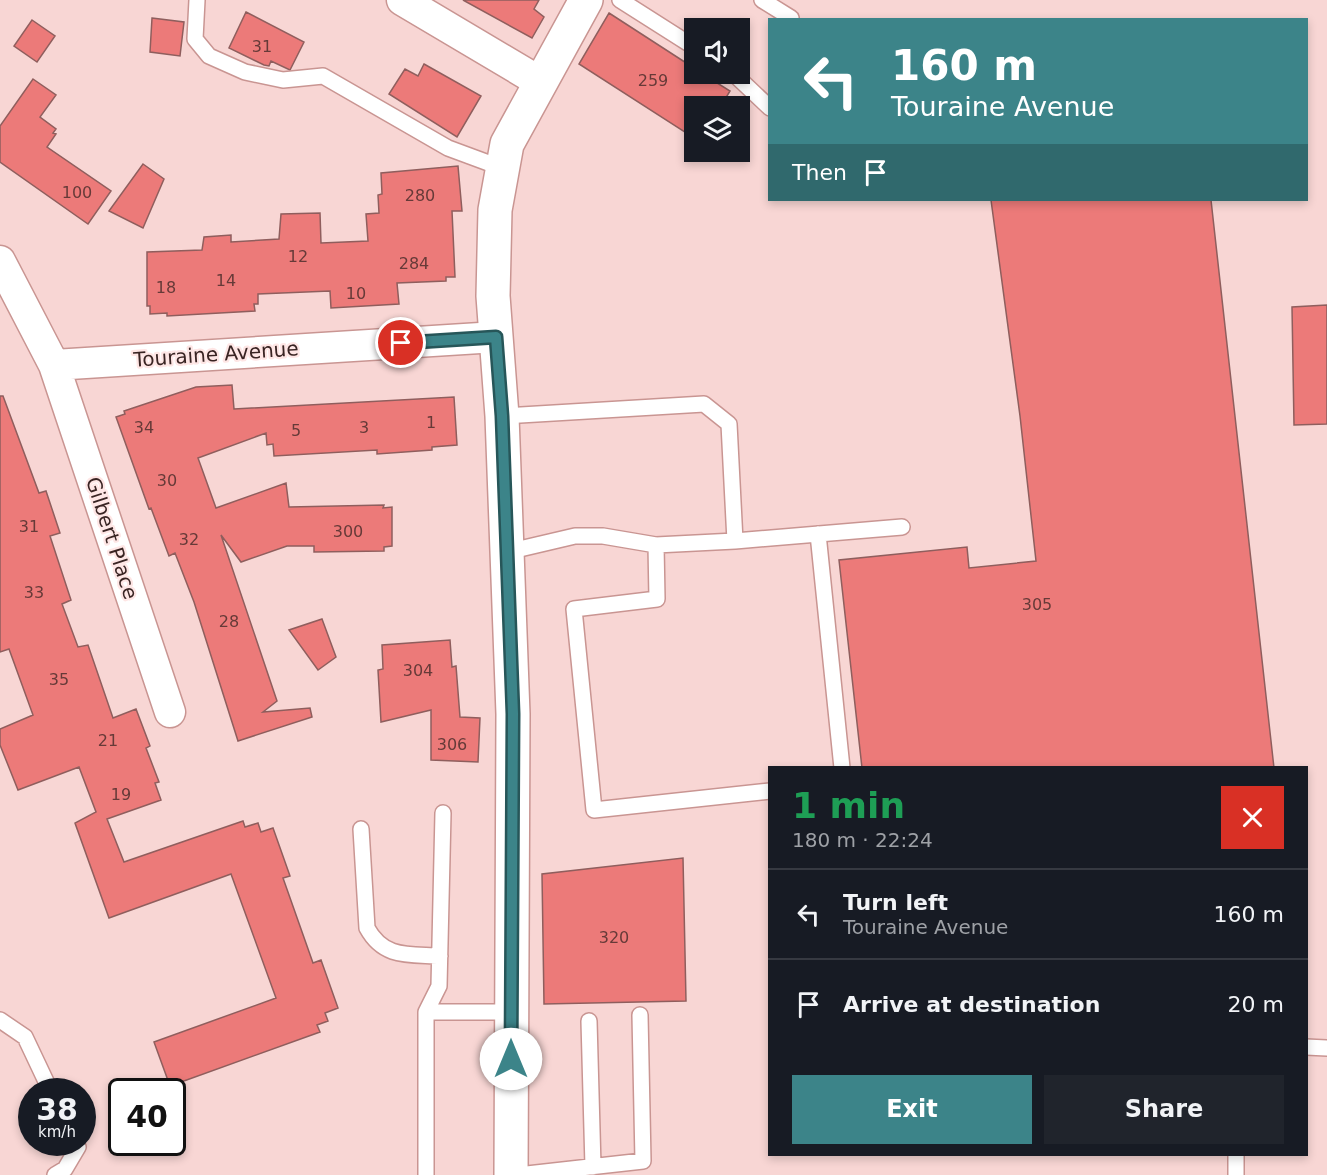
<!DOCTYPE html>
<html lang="en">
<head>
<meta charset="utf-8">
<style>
  body { margin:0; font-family:"DejaVu Sans",sans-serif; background:#20242c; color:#f1f3f6; height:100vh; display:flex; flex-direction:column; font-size:22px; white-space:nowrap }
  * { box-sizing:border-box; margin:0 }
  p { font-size:20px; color:#9ea1a6 }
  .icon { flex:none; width:33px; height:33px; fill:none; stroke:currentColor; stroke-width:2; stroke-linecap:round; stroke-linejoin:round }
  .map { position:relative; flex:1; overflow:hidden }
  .panel { position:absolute; left:768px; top:766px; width:540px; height:390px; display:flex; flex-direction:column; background:#171b24; border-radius:0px; box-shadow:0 3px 9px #0003 }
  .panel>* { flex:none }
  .hud { position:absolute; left:768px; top:18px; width:540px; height:183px; border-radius:0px; box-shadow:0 3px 9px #0003; background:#3c8489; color:#fff; overflow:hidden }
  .fabs { position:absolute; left:684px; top:18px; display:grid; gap:12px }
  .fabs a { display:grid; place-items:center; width:66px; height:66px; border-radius:0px; background:#171b24; box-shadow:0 3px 9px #0003; font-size:30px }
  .speed { position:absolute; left:18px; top:1078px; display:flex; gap:12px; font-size:30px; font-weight:700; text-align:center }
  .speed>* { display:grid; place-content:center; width:78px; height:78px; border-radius:50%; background:#171b24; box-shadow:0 3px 9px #0003; line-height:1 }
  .speed small { font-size:15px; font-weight:400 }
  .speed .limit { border:3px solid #111; border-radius:9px; background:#fff; color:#111 }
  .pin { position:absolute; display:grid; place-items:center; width:51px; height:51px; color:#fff; margin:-26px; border:3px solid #fff; border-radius:50%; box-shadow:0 2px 6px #0007 }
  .me { position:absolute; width:66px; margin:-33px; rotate:0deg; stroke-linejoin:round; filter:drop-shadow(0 0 4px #0008) }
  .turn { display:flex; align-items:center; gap:21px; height:126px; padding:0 24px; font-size:27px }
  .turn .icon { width:78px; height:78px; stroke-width:2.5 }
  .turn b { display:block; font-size:42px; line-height:51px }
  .then { display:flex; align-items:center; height:57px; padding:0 24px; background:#0003; gap:12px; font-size:22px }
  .round { display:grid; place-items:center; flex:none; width:63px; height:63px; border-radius:0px; background:#20242c }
  .head { display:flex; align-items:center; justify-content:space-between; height:102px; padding:0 24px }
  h1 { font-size:36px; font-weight:700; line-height:45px; color:#1e9e55 }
  .cta { display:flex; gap:12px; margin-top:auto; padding:12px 24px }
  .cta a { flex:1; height:69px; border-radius:0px; background:#3c8489; color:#fff; font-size:24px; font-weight:700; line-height:69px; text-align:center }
  .cta a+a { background:#20242c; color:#f1f3f6 }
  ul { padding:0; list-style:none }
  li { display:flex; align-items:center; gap:18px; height:90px; padding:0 24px; border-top:2px solid #363941 }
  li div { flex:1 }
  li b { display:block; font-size:22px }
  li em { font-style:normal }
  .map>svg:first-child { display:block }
</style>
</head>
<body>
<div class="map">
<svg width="1327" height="1175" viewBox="0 0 1327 1175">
  <rect width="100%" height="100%" fill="#f8d6d4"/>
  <path fill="#ec7a79" stroke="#8f5e5d" stroke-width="1.5" d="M463 0H539L534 9 544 17 532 38Z
    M246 12 304 42 290 70 271 61 269 66 264 65 229 48Z
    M609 13 694 68V74H703L730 91 721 106H694V138L579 64Z
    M152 18 184 22 180 56 150 52Z
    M32 20 55 36 37 62 14 46Z
    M424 64 481 96 457 137 389 94 405 69 418 76Z
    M33 79 56 95 40 117 56 129 53 133 56 134 47 147 111 191 88 224 0 162V126Z
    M143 164 164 179 143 228 109 211Z
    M458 166 462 211H452L455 277H446V281L397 283 399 304 331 308 330 291 258 294V304H254L255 311 167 316V313L150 314V306H147V252L202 250 204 237 231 235V242L279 239 281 214 320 213 321 243 368 241 366 214 379 213 378 195 382 194 381 173Z
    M991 200H1211L1274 768H862L839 560 967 547 969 568 1036 561 1020 416Z
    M1327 305V424L1294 425 1292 307Z
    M232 385 234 409 454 397 457 445 432 447V450L377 454V450L274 456 273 444 267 445 266 433 198 458 216 508 286 483 289 507 384 505 383 508 392 507V546L384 547V551L314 552V546H287L241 562 221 535 277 701 263 712 310 708 312 717 238 741 194 602 175 553 169 556 151 508 149 509 116 417 125 414 124 411 196 387Z
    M0 396H3L39 493 46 491 60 533 50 536 71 600 62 604 78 647 88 645 113 718 136 709 150 746 146 748 159 782 155 783 161 800 107 819 124 862 243 821 245 827 258 823 261 832 273 828 290 876 283 878 313 963 321 960 338 1008 325 1013 328 1021 317 1025 320 1032 170 1086 154 1042 276 998 231 874 109 918 75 823 96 812 79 767 18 790 0 745V729L33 715 9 649 0 652Z
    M322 619 336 657 318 670 289 630Z
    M450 640 452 667 456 666 460 717 480 718 478 762 431 760V710L381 722 378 670 383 669 382 645Z
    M683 858 686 1001 544 1004 542 874Z"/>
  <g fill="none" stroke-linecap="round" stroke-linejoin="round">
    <defs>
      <path id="lane" d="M197 0 195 39 209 56 245 72 283 80 323 76 448 148 502 168
        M620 0 694 47
        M762 0 791 18
        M734 74 770 108
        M502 416 704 404 729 424 735 541 656 545 657 599 574 609 594 810 770 791
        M818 534 842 768
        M735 541 902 527
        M507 552 575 536H603L656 545
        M361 829 367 928C384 959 409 954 440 956
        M426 1012H511
        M0 1020 25 1037 51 1092
        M589 1021 593 1167
        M1306 1047 1327 1048
        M55 1175 65 1169 78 1147 76 1143
        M426 1175V1012L439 986 443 813
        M518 1175 643 1161 640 1015
        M1236 1175V1155"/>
      <path id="street" d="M402 0 540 82
        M0 261 54 365 170 712
        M54 365 496 337"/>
      <path id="secondary" d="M511 1175 513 714 502 416 493 296 495 210 507 144 586 0"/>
    </defs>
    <use href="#lane" stroke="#c99592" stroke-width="18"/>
    <use href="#street" stroke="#c99592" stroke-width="33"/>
    <use href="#secondary" stroke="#c99592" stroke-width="36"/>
    <use href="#lane" stroke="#fff" stroke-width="15"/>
    <use href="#street" stroke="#fff" stroke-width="30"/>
    <use href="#secondary" stroke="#fff" stroke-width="33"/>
  </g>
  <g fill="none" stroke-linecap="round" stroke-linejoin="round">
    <defs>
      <path id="route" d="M401 343 496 337 502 416 513 714 511 1059"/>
    </defs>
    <use href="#route" stroke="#275659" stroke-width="15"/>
    <use href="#route" stroke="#3c8489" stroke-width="10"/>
  </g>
  <g text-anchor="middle" stroke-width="4.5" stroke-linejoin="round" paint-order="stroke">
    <g font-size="16" fill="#663a38">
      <text x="262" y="52">31</text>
      <text x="653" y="86">259</text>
      <text x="77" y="198">100</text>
      <text x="420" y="201">280</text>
      <text x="298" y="262">12</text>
      <text x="414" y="269">284</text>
      <text x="226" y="286">14</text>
      <text x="166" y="293">18</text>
      <text x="356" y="299">10</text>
      <text x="431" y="428">1</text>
      <text x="144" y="433">34</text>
      <text x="364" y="433">3</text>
      <text x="296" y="436">5</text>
      <text x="167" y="486">30</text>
      <text x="29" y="532">31</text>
      <text x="348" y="537">300</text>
      <text x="189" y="545">32</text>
      <text x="34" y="598">33</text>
      <text x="1037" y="610">305</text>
      <text x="229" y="627">28</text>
      <text x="418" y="676">304</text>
      <text x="59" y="685">35</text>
      <text x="108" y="746">21</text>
      <text x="452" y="750">306</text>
      <text x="121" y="800">19</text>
      <text x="614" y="943">320</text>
    </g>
    <g font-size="20" fill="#392423" stroke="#fee6e5">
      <text transform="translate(216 354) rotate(-4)" y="7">Touraine Avenue</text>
      <text transform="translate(112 538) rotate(72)" y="7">Gilbert Place</text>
    </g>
  </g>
</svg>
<div class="fabs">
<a><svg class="icon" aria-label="sound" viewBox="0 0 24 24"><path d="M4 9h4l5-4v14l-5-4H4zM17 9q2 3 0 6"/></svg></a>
<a><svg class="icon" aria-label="layers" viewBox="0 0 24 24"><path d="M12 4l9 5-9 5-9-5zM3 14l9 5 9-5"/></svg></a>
</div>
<div class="speed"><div>38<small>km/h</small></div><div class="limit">40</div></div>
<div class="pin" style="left:401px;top:343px;background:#d93025"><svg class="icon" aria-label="arrive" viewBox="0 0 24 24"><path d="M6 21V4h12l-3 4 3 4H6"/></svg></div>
<svg class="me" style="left:511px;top:1059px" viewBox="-20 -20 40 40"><circle r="19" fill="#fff"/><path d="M0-13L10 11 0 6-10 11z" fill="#3c8489"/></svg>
<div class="hud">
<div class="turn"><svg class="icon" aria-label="left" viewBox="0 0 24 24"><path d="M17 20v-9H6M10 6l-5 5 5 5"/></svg><div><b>160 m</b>Touraine Avenue</div></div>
<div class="then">Then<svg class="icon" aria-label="arrive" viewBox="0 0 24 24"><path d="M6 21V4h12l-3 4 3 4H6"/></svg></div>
</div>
<section class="panel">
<div class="head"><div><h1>1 min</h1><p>180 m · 22:24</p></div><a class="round" style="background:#d93025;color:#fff"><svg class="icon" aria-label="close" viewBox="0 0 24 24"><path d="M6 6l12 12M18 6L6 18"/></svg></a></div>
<ul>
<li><svg class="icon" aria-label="left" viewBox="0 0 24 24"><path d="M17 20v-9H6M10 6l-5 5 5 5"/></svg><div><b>Turn left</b><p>Touraine Avenue</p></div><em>160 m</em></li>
<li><svg class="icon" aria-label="arrive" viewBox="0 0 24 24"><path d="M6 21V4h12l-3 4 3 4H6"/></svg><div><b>Arrive at destination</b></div><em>20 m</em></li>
</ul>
<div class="cta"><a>Exit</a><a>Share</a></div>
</section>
</div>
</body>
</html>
